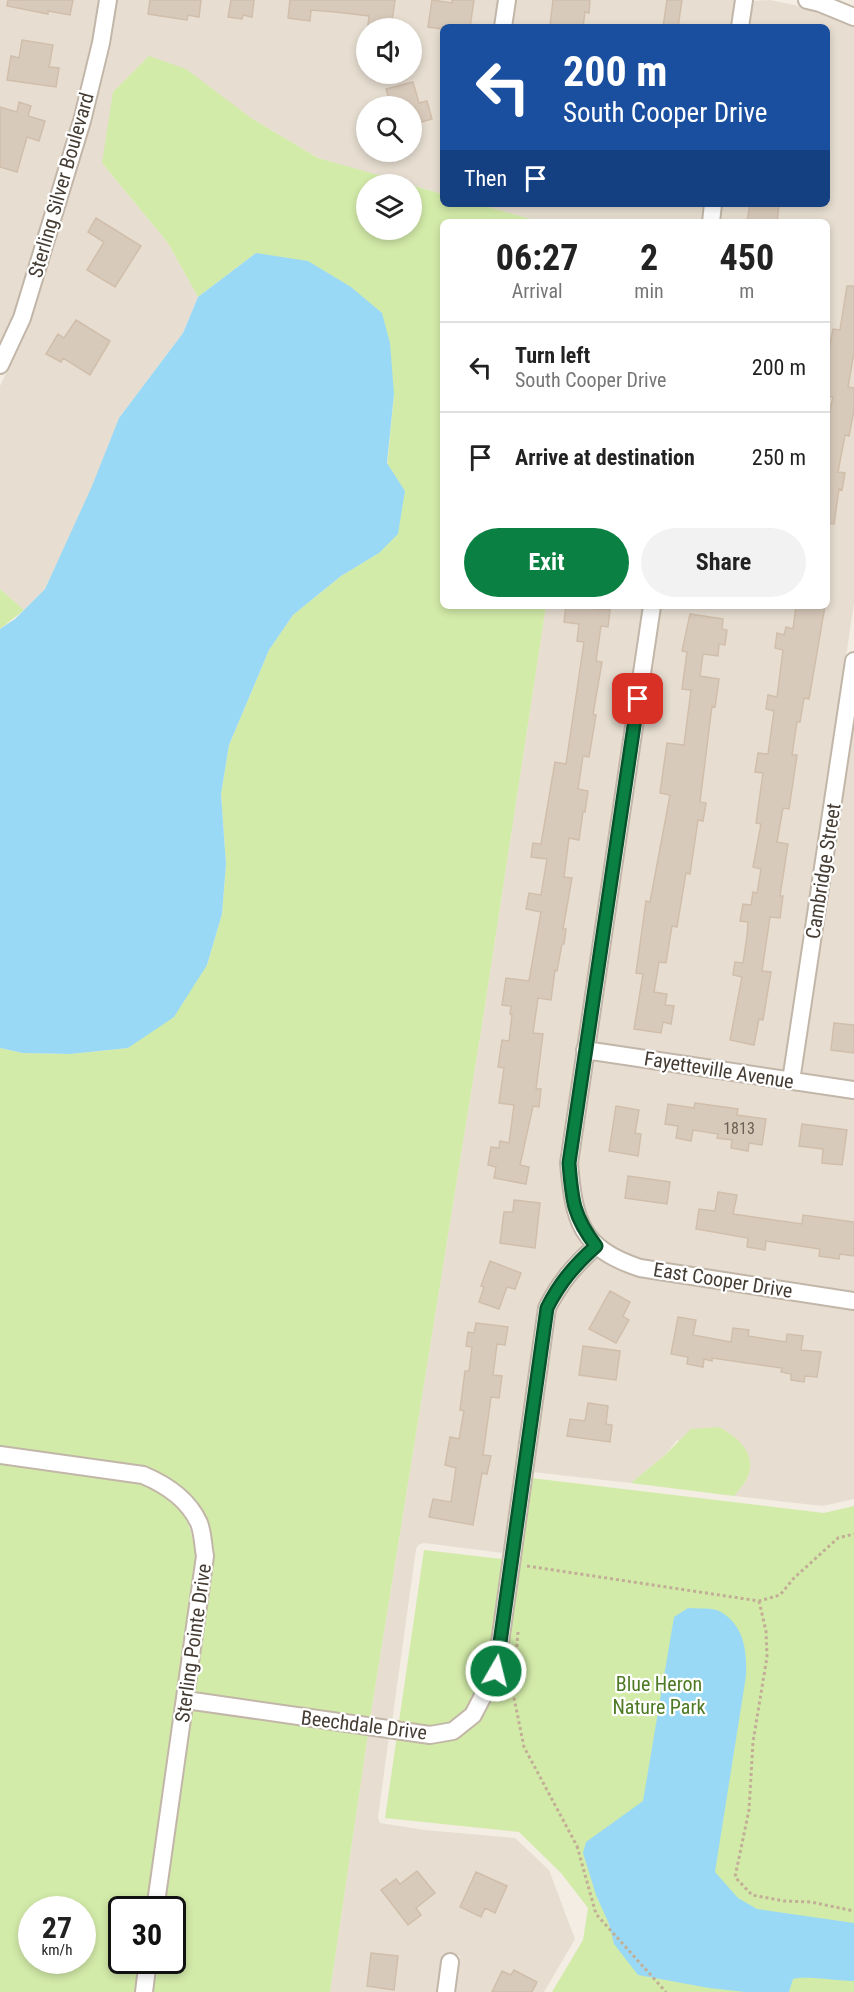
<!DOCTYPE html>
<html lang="en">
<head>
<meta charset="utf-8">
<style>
  body { margin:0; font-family:"Roboto Condensed",sans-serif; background:#f2f2f2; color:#222; height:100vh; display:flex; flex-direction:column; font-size:22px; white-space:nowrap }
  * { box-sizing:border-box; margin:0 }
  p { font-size:20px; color:#767676 }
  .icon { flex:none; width:33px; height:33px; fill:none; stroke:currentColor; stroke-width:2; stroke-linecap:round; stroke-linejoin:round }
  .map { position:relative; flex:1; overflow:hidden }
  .sheet { position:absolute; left:440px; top:219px; width:390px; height:390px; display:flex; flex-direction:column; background:#fff; border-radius:9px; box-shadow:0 3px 9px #0003 }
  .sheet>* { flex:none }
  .guide { position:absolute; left:440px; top:24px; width:390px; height:183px; border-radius:9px; box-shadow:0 3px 9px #0003; background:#1a4fa0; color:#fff; overflow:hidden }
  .buttons { position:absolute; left:356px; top:18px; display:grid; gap:12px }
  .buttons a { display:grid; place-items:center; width:66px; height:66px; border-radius:50%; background:#fff; box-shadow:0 3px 9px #0003; font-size:30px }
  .speed { position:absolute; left:18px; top:1896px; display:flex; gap:12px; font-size:30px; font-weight:700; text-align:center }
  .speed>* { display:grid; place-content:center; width:78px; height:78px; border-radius:50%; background:#fff; box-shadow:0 3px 9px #0003; line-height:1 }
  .speed small { font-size:15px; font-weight:400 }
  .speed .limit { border:3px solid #111; border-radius:9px; background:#fff; color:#111 }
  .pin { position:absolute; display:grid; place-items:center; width:51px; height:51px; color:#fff; margin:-26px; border-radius:12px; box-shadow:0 3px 9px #0006 }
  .me { position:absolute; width:66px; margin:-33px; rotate:8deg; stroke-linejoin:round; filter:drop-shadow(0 0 4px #0008) }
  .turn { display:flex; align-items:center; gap:21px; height:126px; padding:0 24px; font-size:27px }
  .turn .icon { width:78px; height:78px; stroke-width:2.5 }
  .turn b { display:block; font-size:42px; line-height:51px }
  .then { display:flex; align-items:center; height:57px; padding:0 24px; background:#0003; gap:12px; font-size:22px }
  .eta { display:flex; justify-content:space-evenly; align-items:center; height:102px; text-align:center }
  .eta b { font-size:36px; font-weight:700; line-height:42px }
  .primary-button { display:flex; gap:12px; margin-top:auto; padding:12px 24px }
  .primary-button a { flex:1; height:69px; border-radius:36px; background:#0b8043; color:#fff; font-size:24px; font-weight:700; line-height:69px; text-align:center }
  .primary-button a+a { background:#f2f2f2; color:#222 }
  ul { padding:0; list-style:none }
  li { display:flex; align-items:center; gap:18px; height:90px; padding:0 24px; border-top:2px solid #e0e0e0 }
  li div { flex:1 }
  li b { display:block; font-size:22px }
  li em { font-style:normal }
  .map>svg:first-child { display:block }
</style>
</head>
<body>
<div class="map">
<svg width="854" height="1992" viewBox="0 0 854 1992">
  <rect width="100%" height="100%" fill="#f3ede3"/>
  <path fill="#e7ded1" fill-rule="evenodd" d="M0 0H99L92 41 74 119 13 315 0 345Z
    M116 0H498L494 27H442V194L318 158 251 118 102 163 168 243 198 297 183 333 119 418 93 486 45 589 24 610 0 589V386L30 320 90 123 109 44ZM366 28H411V74H366ZM366 106H411V152H366Z
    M515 0H736L732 27H512Z
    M770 0 818 10 854 25V603L784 1072 594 1044 661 606H826V222H719L722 204H826V27H749L753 1Z
    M478 204H705L702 222H541Z
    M546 606H644L561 1162 564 1201 573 1228 585 1245 565 1263 548 1286 539 1306 503 1553 424 1543 418 1545 416 1549 392 1722 370 1719 484 1012Z
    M854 718V1083L801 1075Z
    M592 1059 854 1098V1294L642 1260 625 1255 602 1241 589 1223 581 1198 578 1163Z
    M597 1256 616 1268 639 1275 854 1310V1499L823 1506 734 1496 749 1475 677 1440 665 1455 631 1483 532 1472 556 1310 563 1294 579 1272Z
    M368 1734 389 1737 378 1817 380 1823 425 1830 515 1838 549 1870 575 1939 544 1992H455L460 1956 443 1954 438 1992H330Z"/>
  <path fill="#d3eba9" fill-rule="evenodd" d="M149 56 186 69 251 118 318 158 410 184H366V230H411V185L442 194V204H478L541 222H442V606H546L484 1012 370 1719 195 1694 213 1555 206 1520 190 1495 166 1476 144 1468 0 1447V1048L23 1053 70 1054 128 1048 207 965 222 914 226 864 221 794 229 745 269 650 293 615 341 576 379 553 394 394 256 253 198 297 168 243 102 163 113 92Z
    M0 589 24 610 0 629Z
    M719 1427C737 1437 757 1453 748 1476 746 1482 739 1490 734 1496L631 1483 665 1455 691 1429Z
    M0 1462 141 1483C181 1499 189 1515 196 1556L147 1909 122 1910V1960L140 1961 135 1992H0ZM32 1910H82V1960H32Z
    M531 1478 824 1513 854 1506V1992H552L583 1940 588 1908 561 1873 519 1832 385 1818 424 1550 518 1561Z
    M193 1709 368 1734 330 1992H152L157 1961 172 1960V1910L164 1909Z"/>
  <path fill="#9ad9f5" d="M256 253 308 261 351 287 382 313 390 343 394 394 387 463 405 491 398 534 379 553 341 576 293 615 269 650 229 745 221 794 226 864 222 914 207 965 174 1017 128 1048 70 1054 23 1053 0 1048V629L15 619 45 589 92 486 119 418 183 333 198 297Z
    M688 1608C697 1609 714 1607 721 1612 745 1626 747 1653 746 1676L715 1872 738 1898 757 1909 854 1923V1981C840 1981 803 1975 793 1979L789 1992H745L709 1988 638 1975 614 1944 609 1924 596 1895 583 1853 586 1842 643 1801 674 1617Z"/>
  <path fill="#d8cabb" stroke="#d0beab" stroke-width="1.5" d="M8 0H73L70 15 48 11V14L7 6Z
    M150 0H201L199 17 188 15 187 20 148 14Z
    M231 0H254L252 17 243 15 242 19 228 17Z
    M290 0H395L391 28 368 25 369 16 335 12 311 10 310 21 288 18Z
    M432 0 452 3V0H474L470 27H442V29L428 27Z
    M553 0H590L589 13 585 12 583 27 550 26Z
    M667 0H682L678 27H663Z
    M22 40 53 45 49 67 59 68 56 87 7 80 11 56 19 58Z
    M413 82 419 103 427 101 432 119 411 125V106H391L386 89Z
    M19 102 31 106 28 116 45 121 39 141 27 137 17 172 0 167V107L17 112Z
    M750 204H779L777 222H747Z
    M96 218 141 246 115 287 87 270 104 242 88 232Z
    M847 286H854V352L848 387 854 388V410L849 436 845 435 838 472 845 473 842 490 839 489 834 524 826 523V426L833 397 826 396V364L833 329 840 330Z
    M76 320 110 341 90 375 63 358 61 362 46 354 58 334 64 338Z
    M566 606 610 610 608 627 601 626 596 661 602 662 593 714 596 715 589 757 583 756 578 789 588 791 585 812H583L579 840 569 838 564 877 572 878 563 929H566L564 944H562L557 971 555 970 551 1000 538 998 533 1033 543 1034 536 1089H541L539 1107 533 1106 520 1165 529 1167 526 1184 494 1178 496 1167 488 1165 491 1147 499 1148 500 1141 509 1143 514 1105 499 1103 504 1068 498 1067 502 1040 509 1041 512 1015 510 1014 511 1006 502 1005 506 978 529 981 541 912 526 909 529 893 541 895 547 859 531 857 533 843 541 844 555 762 566 764 584 642 577 641 579 624 564 622Z
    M796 606H825L809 699 804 698 800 722H797L792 755H797L789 809 783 808 777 842 788 844 780 896H783L780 918 770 917 762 971 771 972 763 1020 759 1019 754 1045 730 1040 742 977 733 975 735 962 743 963 747 936 748 922 740 921 743 904 751 905 753 892 757 893 761 869 753 867 761 824 756 823 763 773 755 772 758 753 768 754 774 711 766 709 768 695 777 697 783 650 775 648 777 633 784 635 786 627 793 629Z
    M690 614 723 619 722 629 727 630 725 645 719 644 718 656 703 654 700 676 719 679 715 707 712 706 700 802 706 803 703 821 698 820 690 874 686 873 677 927 672 926 666 963 659 962 654 992 667 994 665 1005 674 1006 671 1024 663 1022 661 1033 634 1029 643 974 636 973 646 901 650 902 670 795 660 793 667 743 684 745 691 690 682 689 687 652 682 651Z
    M834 1023 854 1025V1053L831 1050Z
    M695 1103 738 1109 737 1115 766 1119 762 1145 749 1143 748 1151 731 1148 732 1140 717 1138 718 1134 693 1130 691 1141 676 1138 678 1126 665 1124 668 1104 694 1108Z
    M616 1106 639 1110 635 1133 641 1134 638 1156 609 1151Z
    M802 1124 847 1130 842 1165 822 1163 823 1149 799 1146Z
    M628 1176 670 1182 667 1204 625 1198Z
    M718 1192 737 1195 733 1214 802 1224 803 1215 854 1222V1256L840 1254 839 1259 819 1256 820 1249 766 1241 765 1250 747 1247 748 1238 696 1229 699 1209 715 1211Z
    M514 1200 540 1203 535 1248 500 1243 504 1212H513Z
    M490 1261 521 1273 515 1289 507 1287 499 1309 479 1302 484 1287 481 1286Z
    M610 1291 630 1302 623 1316 629 1320 616 1343 589 1329Z
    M678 1317 696 1320 693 1335 731 1342 733 1328 749 1330 748 1336 786 1342 787 1334 803 1336 801 1350 821 1352 817 1377 805 1376 804 1382 791 1380V1374L781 1372 782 1368 712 1358V1361L704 1359 703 1367 687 1364 688 1357 671 1354Z
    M476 1323 508 1327 505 1345 497 1344 493 1375 502 1376 499 1398 491 1397 483 1455 491 1456 487 1474 482 1473 473 1525 429 1517 433 1499 451 1502 456 1468 445 1465 450 1437 459 1439 464 1411 460 1410 465 1371H469L472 1347 466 1346 468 1332 474 1333Z
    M583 1346 620 1351 616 1380 579 1375Z
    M588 1403 608 1406 606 1424 612 1425 610 1442 567 1436 570 1419 585 1421Z
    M417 1871 435 1893 416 1908 421 1915 408 1925 381 1890 396 1879 400 1884Z
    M476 1872 507 1886 495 1913 485 1908 481 1917 460 1907Z
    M371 1953 398 1956 394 1990 367 1986Z
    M514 1970 537 1982 532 1992H492L502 1971 511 1975Z"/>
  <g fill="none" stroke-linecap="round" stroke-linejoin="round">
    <defs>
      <path id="street" d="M807 0 820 3 854 17
        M503 27 507 0
        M740 27 744 0
        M711 222 713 204
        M0 365 22 318 82 121 101 43 108 0
        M652 606 569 1163C574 1221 580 1248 640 1268L854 1301
        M585 1050 854 1090
        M791 1081 854 661
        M0 1455 143 1475C167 1485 188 1499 199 1523 203 1533 203 1546 205 1556L155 1910
        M186 1700 430 1735 453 1731 473 1715 496 1671 547 1308C560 1282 575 1265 596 1246
        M144 1992 148 1960
        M446 1992 450 1962"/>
    </defs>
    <use href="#street" stroke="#c2b6a8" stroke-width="20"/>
    <path stroke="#c2ae96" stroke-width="3" stroke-dasharray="3 3" stroke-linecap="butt" d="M527 1566 759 1601 780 1595 794 1578 838 1538 854 1534
      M759 1601 766 1631 767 1657 753 1742 749 1810 735 1877 752 1895 784 1901 811 1902 854 1911
      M518 1632 513 1693 524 1747 578 1848
      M577 1846 596 1914 666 1992"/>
    <use href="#street" stroke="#fff" stroke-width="16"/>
  </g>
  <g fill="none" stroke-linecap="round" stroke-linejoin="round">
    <defs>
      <path id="route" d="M496 1671 547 1308C560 1282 575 1265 596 1246 573 1216 572 1200 569 1163L638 699"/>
    </defs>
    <use href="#route" stroke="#07532c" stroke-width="15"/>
    <use href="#route" stroke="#0b8043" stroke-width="10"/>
  </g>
  <g text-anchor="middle" stroke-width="4.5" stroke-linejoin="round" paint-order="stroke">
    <g font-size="16" fill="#6a6055">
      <text x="739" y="1134">1813</text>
    </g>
    <g font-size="20" fill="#453c33" stroke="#fff">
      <text transform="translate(61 185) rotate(-74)" y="7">Sterling Silver Boulevard</text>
      <text transform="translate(823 871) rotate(-81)" y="7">Cambridge Street</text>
      <text transform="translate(719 1070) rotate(9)" y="7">Fayetteville Avenue</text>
      <text transform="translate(723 1280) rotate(9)" y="7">East Cooper Drive</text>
      <text transform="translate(193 1643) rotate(-82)" y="7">Sterling Pointe Drive</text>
      <text transform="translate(364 1725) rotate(7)" y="7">Beechdale Drive</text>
    </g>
    <g font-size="20" fill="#4d7a23" stroke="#fff">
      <text x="659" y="1691">Blue Heron<tspan x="659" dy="23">Nature Park</tspan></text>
    </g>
  </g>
</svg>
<div class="buttons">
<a><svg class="icon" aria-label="sound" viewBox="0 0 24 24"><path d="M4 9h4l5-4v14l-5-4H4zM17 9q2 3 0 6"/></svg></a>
<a><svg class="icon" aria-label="search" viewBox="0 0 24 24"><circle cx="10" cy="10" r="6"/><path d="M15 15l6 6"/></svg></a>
<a><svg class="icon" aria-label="layers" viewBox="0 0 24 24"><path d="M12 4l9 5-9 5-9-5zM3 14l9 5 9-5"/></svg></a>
</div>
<div class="speed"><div>27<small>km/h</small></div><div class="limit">30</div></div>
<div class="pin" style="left:638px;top:699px;background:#d93025"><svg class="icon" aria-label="arrive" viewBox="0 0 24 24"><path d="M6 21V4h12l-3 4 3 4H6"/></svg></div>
<svg class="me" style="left:496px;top:1671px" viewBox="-20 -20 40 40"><circle r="17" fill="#0b8043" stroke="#fff" stroke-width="3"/><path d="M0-11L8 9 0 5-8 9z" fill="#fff"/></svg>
<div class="guide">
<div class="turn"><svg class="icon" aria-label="left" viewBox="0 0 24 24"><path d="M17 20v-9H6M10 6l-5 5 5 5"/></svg><div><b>200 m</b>South Cooper Drive</div></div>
<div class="then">Then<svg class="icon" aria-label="arrive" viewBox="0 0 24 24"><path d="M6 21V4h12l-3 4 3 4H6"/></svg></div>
</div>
<section class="sheet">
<div class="eta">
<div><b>06:27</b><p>Arrival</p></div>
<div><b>2</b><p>min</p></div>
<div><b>450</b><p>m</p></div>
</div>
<ul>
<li><svg class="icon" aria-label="left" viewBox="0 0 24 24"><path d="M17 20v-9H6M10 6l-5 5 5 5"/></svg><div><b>Turn left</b><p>South Cooper Drive</p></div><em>200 m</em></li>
<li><svg class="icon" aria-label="arrive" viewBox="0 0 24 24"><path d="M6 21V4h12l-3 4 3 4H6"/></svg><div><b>Arrive at destination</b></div><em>250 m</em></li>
</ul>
<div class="primary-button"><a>Exit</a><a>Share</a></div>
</section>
</div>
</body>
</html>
